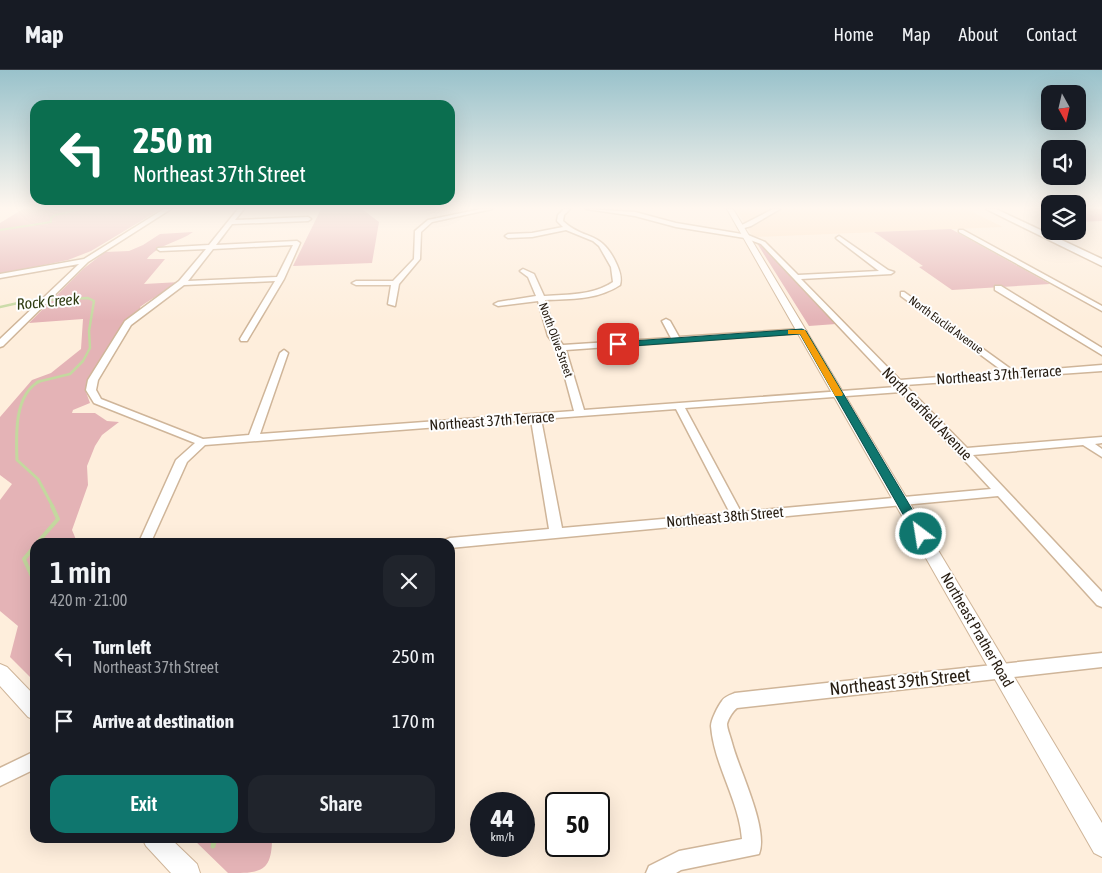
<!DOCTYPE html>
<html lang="en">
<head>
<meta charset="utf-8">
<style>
  body { margin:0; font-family:"Asap Condensed",sans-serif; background:#20242c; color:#f1f3f6; height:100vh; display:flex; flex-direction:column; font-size:19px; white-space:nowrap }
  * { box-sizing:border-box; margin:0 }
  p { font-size:16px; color:#9ea1a6 }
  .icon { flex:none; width:28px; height:28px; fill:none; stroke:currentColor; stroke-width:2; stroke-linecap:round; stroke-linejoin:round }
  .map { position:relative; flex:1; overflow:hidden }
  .drawer { position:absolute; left:30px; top:468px; width:425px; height:305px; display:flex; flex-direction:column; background:#171b24; border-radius:15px; box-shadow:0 5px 20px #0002 }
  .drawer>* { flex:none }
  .banner { position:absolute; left:30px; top:30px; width:425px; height:105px; border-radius:15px; box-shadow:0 5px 20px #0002; background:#0b6e4f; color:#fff; overflow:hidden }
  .needle { width:32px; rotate:172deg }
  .fabs { position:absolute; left:1041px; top:15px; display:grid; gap:10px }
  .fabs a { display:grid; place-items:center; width:45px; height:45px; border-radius:10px; background:#171b24; box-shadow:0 5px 20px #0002; font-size:25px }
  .speed { position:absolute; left:470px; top:722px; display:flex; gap:10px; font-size:25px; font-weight:700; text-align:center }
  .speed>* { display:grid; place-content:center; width:65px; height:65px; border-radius:50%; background:#171b24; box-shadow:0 5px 20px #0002; line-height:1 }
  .speed small { font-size:12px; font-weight:400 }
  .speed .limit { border:2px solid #111; border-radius:8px; background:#fff; color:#111 }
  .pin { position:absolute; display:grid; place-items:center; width:42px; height:42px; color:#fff; margin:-21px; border-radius:10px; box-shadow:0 2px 8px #0006 }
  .me { position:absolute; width:55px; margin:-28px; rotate:329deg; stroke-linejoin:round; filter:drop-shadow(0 0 4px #0008) }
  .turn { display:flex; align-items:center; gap:18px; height:105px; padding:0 20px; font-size:22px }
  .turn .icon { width:65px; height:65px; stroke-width:2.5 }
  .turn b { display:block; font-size:35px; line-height:42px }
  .round { display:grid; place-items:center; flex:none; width:52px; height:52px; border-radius:15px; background:#20242c }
  .head { display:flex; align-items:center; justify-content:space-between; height:85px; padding:0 20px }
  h1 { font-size:30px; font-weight:600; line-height:38px }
  .primary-button { display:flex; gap:10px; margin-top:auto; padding:10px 20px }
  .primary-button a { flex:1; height:58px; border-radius:15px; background:#0f766e; color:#fff; font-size:20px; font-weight:600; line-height:58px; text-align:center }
  .primary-button a+a { background:#20242c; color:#f1f3f6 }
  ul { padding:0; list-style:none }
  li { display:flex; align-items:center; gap:15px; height:65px; padding:0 20px }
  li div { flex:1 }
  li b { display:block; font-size:19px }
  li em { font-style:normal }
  header { display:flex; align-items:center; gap:30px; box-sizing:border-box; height:70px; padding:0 25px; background:#171b24; border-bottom:1px solid #363941 }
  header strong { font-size:24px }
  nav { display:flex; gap:28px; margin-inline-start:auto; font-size:18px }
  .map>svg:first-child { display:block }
</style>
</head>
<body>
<header>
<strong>Map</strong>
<nav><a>Home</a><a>Map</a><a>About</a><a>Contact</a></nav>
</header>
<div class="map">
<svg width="1102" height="803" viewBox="0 0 1102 803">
  <rect width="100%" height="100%" fill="#feeedc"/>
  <path fill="#fee3c7" d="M736 139H966L1003 157 753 167Z"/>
  <path fill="#e4b3b6" d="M23 139H161L91 181 68 190 0 204V153Z
    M321 139H362L379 152 372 193 293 196Z
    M1078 139H1102V151L1078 152Z
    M951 159 1050 214 952 220 919 197 923 196 874 162Z
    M193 162C178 173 158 174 147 189H165L144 214 180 212C167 222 153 227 140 237L141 240 120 259 88 311 86 322 90 333 73 340 72 343H95L107 351 119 352 102 365 95 376 87 396 88 415 72 460 77 472H35V612L10 587 18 556 0 541V430L12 414 0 405V347L32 310 51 303 81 279 83 249 29 253 83 199 105 182 129 181 143 175 160 164Z
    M755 170 763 176 836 254 809 256Z
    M192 768H272C272 803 260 803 228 803Z"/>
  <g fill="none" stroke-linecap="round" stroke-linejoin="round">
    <path stroke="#c4d89f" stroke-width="2" d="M0 160 51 152V148L55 145 81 139"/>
    <path stroke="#c4d89f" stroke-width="2.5" d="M0 237 27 231 88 228 94 231 89 261 90 278 83 291 70 304 37 312"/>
    <path stroke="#c4d89f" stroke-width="3" d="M40 311C14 324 16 365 17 390L38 409 53 437"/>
    <path stroke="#c4d89f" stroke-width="4" d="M38 472 58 449 52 436
      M35 476 24 489 35 513"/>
    <path stroke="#c4d89f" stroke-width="5" d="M213 776 215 768"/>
    <defs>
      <path id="minor" d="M164 139H171L88 192 3 276 0 277V269L79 194 0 208V204L84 189Z
        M238 139H244L235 150 308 147 311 149 308 151 232 154 216 175 297 171 300 173 284 209 247 271H241L240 269 275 211 184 215 131 255 98 310 96 320 101 329 203 369 249 365 280 283 284 280 288 283 260 364 574 341 557 278 548 266 538 231 498 236 494 234 498 232 536 226 528 207 520 201 523 199 534 204 544 226C568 224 592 226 613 212L611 197 599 176 593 171 566 160 532 167 508 168 505 166 508 164 532 163 563 157 557 151 558 145 564 139H570L564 145 563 151C586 172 601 159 617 195 620 202 622 208 620 215 597 230 572 229 545 230L556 266 563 275 671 268 662 251 666 249 670 251 679 267 802 259 806 261 802 263 566 280 584 340 896 317 761 174 745 168 676 157 635 146 586 139 635 142 676 153 748 165 765 172 798 205 879 201 837 169 836 168 839 166 888 200 894 202 891 204 801 209 900 310 1004 302 901 226V222H904L1015 302 1102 295V301L905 315 967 378 1102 367V373L1095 374 1102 379V387L1083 375 973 385 1102 522V537L1097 535 998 426 450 478V472H444L445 470 450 468 549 459 531 350 205 375 187 392 151 472H139L176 390 195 373 94 333 86 320 88 310 125 251 179 211 206 179 160 181 157 179 158 178 209 175ZM293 175 277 207 188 211 213 179ZM901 322 991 419 741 442 685 338ZM676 339 730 443 562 458 541 349Z
        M481 139H492L432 152 421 162 420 189 399 214 395 236 388 234 391 215H356L352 213 356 211H393L414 189 415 161 428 150Z
        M773 139H780L751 156 741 159 738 157Z
        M959 160H963L1102 236V241L959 162Z
        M995 216H1001L1102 278V285L995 220Z
        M1102 583V597L737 638C733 641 728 649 727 654 727 659 731 668 732 673 739 700 769 759 759 784L681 800 676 803H646L649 796 679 781 742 769C739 730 714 695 711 656 711 650 718 636 722 631 724 627 730 625 735 623Z
        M35 681V699L0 716V698Z"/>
      <path id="major" d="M727 139H733L1102 753V787L1094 783Z
        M0 594 7 597 35 626V650L28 647 0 616Z
        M142 768H170L197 794 200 803H171L146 776Z"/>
      <path id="highway" d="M986 139H996L1102 189V196Z"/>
    </defs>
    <use href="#minor" stroke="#cfb599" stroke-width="3"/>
    <use href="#major" stroke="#cfb599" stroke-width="2"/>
    <use href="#highway" stroke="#cfb599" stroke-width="3"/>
    <use href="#minor" fill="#fff" fill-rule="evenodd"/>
    <use href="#major" fill="#fff" fill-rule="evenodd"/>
    <use href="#highway" fill="#fff" fill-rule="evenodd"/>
  </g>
  <linearGradient id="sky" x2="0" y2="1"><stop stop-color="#99c2cb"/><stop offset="0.55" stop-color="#fff7ef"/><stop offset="1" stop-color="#fff7ef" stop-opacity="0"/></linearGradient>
  <rect width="1102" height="251" fill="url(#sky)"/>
  <path fill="#0f766e" stroke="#0a4d48" d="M802 259 806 261 925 461 927 464 925 467H916L800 264 618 277 614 274 618 272Z"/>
  <path fill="#f59e0b" d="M788 260H805L843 324 842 326H835L834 324 800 264H788Z"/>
  <g text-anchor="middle" stroke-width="4" stroke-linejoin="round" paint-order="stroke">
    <g font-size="12" fill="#261c11" stroke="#fefefe">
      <text transform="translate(946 255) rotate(36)" y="4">North Euclid Avenue</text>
      <text transform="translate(556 270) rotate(70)" y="4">North Olive Street</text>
    </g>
    <g font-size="15" fill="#261c11" stroke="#fefefe">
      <text transform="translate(999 305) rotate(-4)" y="5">Northeast 37th Terrace</text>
      <text transform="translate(927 344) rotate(46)" y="5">North Garfield Avenue</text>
      <text transform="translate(492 351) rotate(-4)" y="5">Northeast 37th Terrace</text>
      <text transform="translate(725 447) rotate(-5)" y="5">Northeast 38th Street</text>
      <text transform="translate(977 560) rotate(60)" y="5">Northeast Prather Road</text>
    </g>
    <g font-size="16" font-style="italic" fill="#2d3a10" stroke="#fefefe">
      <text transform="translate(48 231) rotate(-5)" y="6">Rock Creek</text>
    </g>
    <g font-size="18" fill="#261c11" stroke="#fefefe">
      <text transform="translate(900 612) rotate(-6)" y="6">Northeast 39th Street</text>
    </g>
  </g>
</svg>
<div class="fabs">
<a><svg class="needle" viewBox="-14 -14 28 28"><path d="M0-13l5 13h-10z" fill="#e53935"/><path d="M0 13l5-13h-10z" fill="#9ea1a6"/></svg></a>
<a><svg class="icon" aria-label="sound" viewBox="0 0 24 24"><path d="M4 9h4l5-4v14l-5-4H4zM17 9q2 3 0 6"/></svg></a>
<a><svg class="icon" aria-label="layers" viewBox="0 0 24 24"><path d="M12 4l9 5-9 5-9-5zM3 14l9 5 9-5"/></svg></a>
</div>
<div class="speed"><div>44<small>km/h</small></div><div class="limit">50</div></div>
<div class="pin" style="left:618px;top:274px;background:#d93025"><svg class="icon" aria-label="arrive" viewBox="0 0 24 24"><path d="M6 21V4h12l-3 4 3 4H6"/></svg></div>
<svg class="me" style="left:921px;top:464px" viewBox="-20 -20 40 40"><circle r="17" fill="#0f766e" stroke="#fff" stroke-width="3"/><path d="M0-11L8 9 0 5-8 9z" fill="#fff"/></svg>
<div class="banner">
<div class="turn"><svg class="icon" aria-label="left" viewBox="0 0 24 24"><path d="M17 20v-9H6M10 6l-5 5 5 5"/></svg><div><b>250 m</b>Northeast 37th Street</div></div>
</div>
<section class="drawer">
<div class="head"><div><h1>1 min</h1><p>420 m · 21:00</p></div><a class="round"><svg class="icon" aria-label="close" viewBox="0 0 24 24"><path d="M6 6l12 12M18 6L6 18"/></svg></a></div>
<ul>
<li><svg class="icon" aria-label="left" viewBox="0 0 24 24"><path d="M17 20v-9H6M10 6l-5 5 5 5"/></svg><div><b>Turn left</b><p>Northeast 37th Street</p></div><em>250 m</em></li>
<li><svg class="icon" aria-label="arrive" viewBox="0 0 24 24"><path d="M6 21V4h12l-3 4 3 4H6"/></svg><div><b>Arrive at destination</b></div><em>170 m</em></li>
</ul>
<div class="primary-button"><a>Exit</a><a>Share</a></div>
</section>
</div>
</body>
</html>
